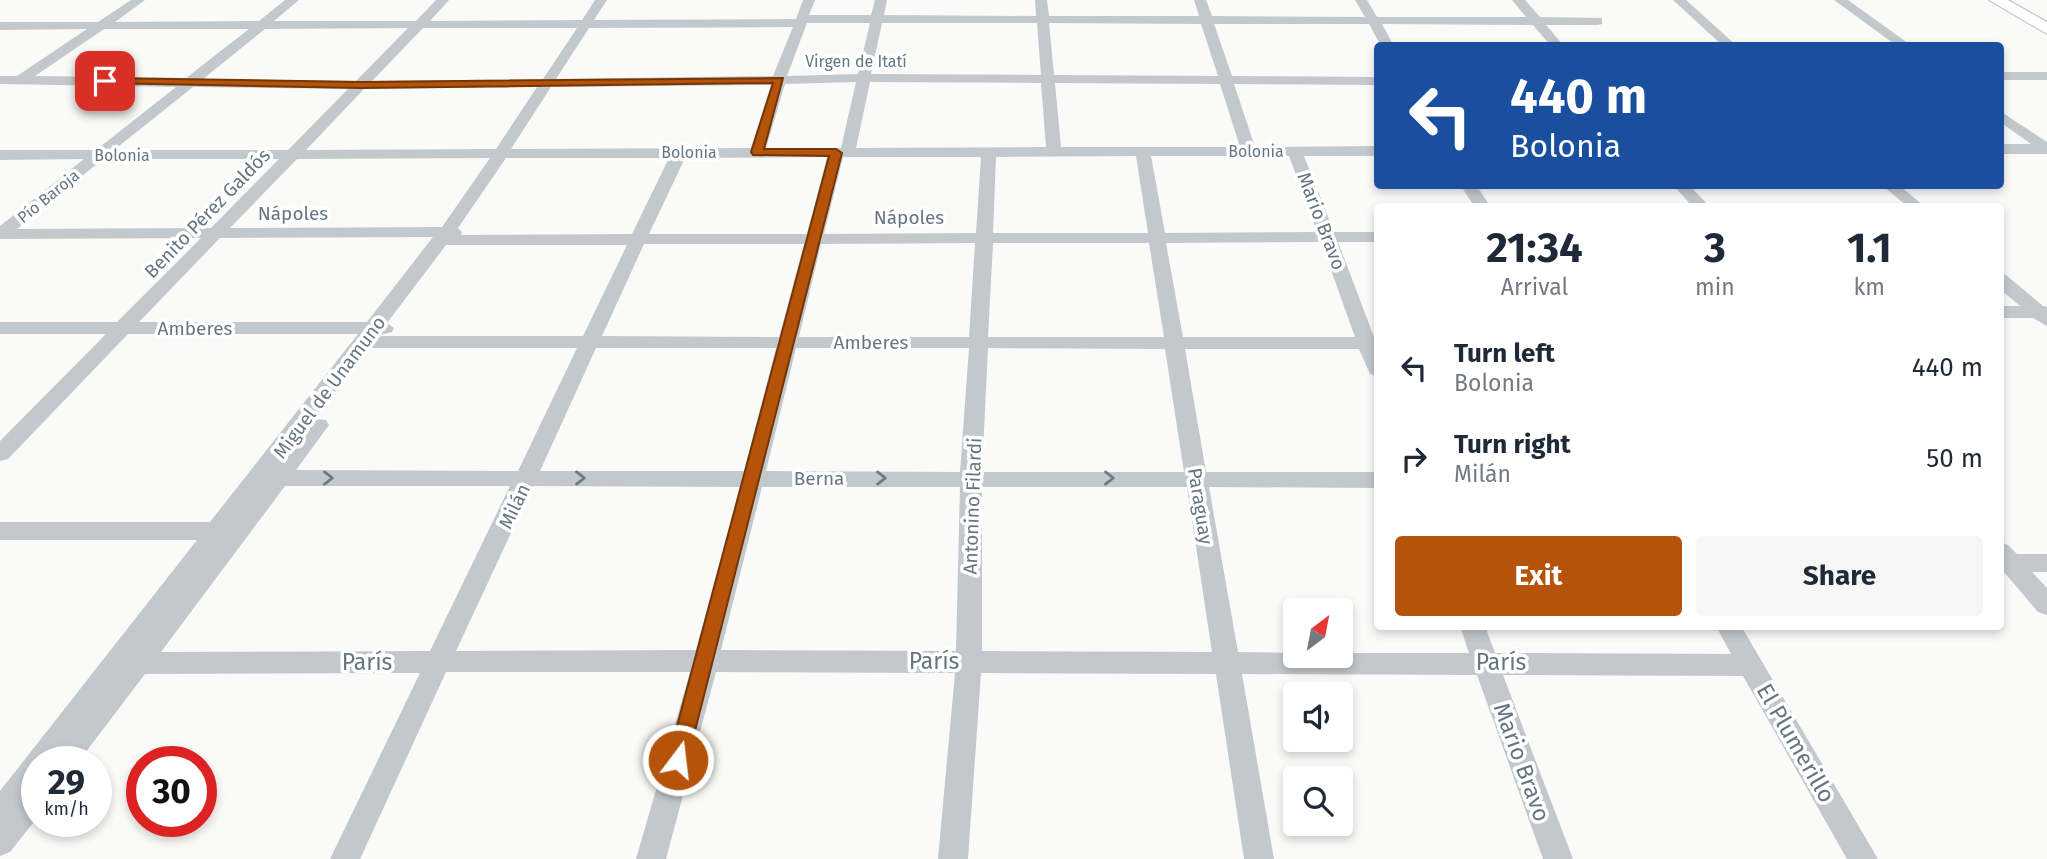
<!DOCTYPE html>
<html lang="en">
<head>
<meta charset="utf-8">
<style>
  body { margin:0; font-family:"Fira Sans",sans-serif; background:#f6f6f7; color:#1f2937; height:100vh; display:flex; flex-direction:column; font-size:26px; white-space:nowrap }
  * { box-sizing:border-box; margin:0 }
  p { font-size:23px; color:#747a83 }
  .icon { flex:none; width:38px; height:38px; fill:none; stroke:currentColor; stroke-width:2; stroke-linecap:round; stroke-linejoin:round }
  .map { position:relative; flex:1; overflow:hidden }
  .drawer { position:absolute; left:1374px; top:203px; width:630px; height:427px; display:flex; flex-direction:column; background:#fff; border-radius:7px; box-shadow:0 4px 10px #0003 }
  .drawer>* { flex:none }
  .guide { position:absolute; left:1374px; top:42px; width:630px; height:147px; border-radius:7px; box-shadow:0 4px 10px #0003; background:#1a4fa0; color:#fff; overflow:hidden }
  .needle { width:46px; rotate:32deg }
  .tools { position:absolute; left:1283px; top:598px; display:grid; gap:14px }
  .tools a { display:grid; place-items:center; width:70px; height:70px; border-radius:7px; background:#fff; box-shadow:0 4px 10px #0003; font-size:35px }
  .speed { position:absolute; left:21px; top:746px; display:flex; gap:14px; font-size:35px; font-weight:700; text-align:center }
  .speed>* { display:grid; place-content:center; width:91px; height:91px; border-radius:50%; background:#fff; box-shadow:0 4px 10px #0003; line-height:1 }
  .speed small { font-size:18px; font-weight:400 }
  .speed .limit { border:10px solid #d22; background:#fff; color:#111 }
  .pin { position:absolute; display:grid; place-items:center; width:60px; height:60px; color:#fff; margin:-30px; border-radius:14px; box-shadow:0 4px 10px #0006 }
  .me { position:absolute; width:77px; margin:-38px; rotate:15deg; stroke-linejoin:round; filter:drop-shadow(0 0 5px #0008) }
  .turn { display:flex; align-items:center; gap:24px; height:147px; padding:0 21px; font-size:32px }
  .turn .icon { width:91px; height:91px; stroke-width:2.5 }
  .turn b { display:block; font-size:49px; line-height:60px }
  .eta { display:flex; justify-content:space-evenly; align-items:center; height:119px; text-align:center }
  .eta b { font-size:42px; font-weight:700; line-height:49px }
  .cta { display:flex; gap:14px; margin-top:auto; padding:14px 21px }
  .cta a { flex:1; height:80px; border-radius:7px; background:#b45309; color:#fff; font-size:28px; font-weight:700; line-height:80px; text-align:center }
  .cta a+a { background:#f6f6f7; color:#1f2937 }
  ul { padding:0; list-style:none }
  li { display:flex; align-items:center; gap:21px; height:91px; padding:0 21px }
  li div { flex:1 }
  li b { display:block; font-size:26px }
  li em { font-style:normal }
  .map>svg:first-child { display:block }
</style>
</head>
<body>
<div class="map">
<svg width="2047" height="859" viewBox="0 0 2047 859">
  <rect width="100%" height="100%" fill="#fafaf8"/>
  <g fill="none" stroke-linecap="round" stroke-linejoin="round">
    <defs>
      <path id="major" d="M1989 0H2008L2047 22V34Z"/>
    </defs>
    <use href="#major" stroke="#b5babe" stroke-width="2"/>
    <path fill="#c3c8cc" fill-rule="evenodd" d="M131 0H145L115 22 259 21 285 0H299L274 21H416L436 0H449L430 21 582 20 595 0H607L594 20 796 19 803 0H815L809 15H871L875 0H887L884 15 1036 16 1035 0H1047L1049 16H1199L1194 0H1206L1212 16 1365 17 1355 0H1367L1377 17H1526L1512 0H1525L1540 17 1602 18V24L1598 25H1546L1564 46H1551L1533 25 1382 24 1394 46H1381L1369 24H1214L1232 76 1377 77V85L1234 84 1255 147 1377 146V156H1304L1334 232H1377V242H1338L1374 337H1377V376L1370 374 1359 349H1185L1206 472H1377V488L1209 487 1238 652 1295 653V656H1340V653H1469L1460 626H1485L1495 653 1731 654 1716 626H1741L1878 859H1847L1743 676 1503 675 1573 859H1543L1477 675 1242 674 1274 859H1244L1216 674 981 673 968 859H938L955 673 716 672 666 859H636L690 672H446L360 859H330L420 673 145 674 79 761H37V818L10 852 0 856V791L197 540H0V522H210L358 334H128L8 459 0 461V441L106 334H0V322H117L201 238 0 239V226L84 159 0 160V150H96L176 87 0 84V76H17L87 29 0 30V22H98ZM807 23H870L858 74 787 76ZM882 23H1037L1041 75 871 74ZM1049 23 1201 24 1218 76 1054 75ZM793 27 773 76 556 79 589 28ZM408 28 356 81 203 79 265 29ZM423 28H577L543 79 372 81ZM104 29H249L186 78 35 76ZM856 82 841 148H766L785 84ZM870 82 1041 83 1046 147 856 148ZM1055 83 1220 84 1240 147H1061ZM771 85 751 148 511 149 551 87ZM193 87 348 89 288 150H114ZM537 87 496 149 306 150 364 89ZM1136 156 1148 233H993L996 157ZM1151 156H1289L1317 232 1165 233ZM827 157 807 234H649L685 158ZM843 157H981L976 233 824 234ZM490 158 442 227 230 228 297 159ZM506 158H669L632 234 461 235 462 232 458 228ZM103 159H279L211 228 17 229ZM433 237 367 322H139L220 238ZM1321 242 1355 337H1183L1166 243ZM975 243 969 337H799L821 244ZM993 243H1149L1164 337H988ZM644 244H804L779 337 602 336ZM446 245H627L583 336H377L392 332 394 328 387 323ZM368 348H577L518 471 296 470 329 425 326 420 314 419ZM596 348H776L744 471H540ZM796 348H969L960 472 766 471ZM988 348 1165 349 1184 472H982ZM285 486H510L430 651 161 652ZM533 486 740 487 696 650 456 651ZM762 487H960L956 651 721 650ZM982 487H1187L1212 652 982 651Z
      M1673 0H1686L1737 46H1723Z
      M1834 0H1848L1912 46H1897Z
      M2000 72H2047V80H2000Z
      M2000 111 2047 142V154H2000V144H2031L2000 122Z
      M1461 186H1477L1490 206H1474Z
      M1674 186H1690L1709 206H1692Z
      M1883 186H1900L1924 206H1907Z
      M2000 274 2006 275 2043 306 2047 307V326L2033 318H2000V306H2020L2000 289Z
      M2000 542 2008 545 2017 554H2047V572H2032L2047 588V615L2038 612 2004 572 2000 571Z"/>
    <use href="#major" fill="#fff" fill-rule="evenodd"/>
  </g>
  <defs><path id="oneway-chevron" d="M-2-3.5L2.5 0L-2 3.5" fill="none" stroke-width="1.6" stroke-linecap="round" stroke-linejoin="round" transform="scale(1.75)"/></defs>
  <g stroke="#6a7a87">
    <use href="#oneway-chevron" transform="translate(328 478)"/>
    <use href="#oneway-chevron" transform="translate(580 478)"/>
    <use href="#oneway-chevron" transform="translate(881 478)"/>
    <use href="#oneway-chevron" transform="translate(1109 478)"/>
  </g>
  <path fill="#b45309" stroke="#753606" stroke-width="2" d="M105 78 361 82 783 78 764 149H836L842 153 686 766 678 769 671 766 668 760 829 156 753 155 751 152 773 83 361 88 101 83 100 81Z"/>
  <g text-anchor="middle" stroke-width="7" stroke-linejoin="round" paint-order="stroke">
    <g font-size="16" fill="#657683" stroke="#fff">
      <text x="856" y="67">Virgen de Itatí</text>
      <text x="1256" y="157">Bolonia</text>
      <text x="689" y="158">Bolonia</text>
      <text x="122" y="161">Bolonia</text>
      <text transform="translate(48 196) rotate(-39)" y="6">Pío Baroja</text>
    </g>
    <g font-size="19" fill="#657683" stroke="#fff">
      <text transform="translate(207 213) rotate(-46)" y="7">Benito Pérez Galdós</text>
      <text x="293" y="220">Nápoles</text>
      <text x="909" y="224">Nápoles</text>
      <text transform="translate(1322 221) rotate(69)" y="7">Mario Bravo</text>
      <text x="195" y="335">Amberes</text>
      <text x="871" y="349">Amberes</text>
      <text transform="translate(329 387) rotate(-53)" y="7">Miguel de Unamuno</text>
      <text x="819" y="485">Berna</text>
      <text transform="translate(514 506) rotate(-64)" y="7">Milán</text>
      <text transform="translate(972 506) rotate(-88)" y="7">Antonino Filardi</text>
      <text transform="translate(1201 506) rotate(81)" y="7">Paraguay</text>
    </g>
    <g font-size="23" fill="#657683" stroke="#fff">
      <text x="934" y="669">París</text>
      <text x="367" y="670">París</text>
      <text x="1501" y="670">París</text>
      <text transform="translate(1796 743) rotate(60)" y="8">El Plumerillo</text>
      <text transform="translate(1522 762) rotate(70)" y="8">Mario Bravo</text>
    </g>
  </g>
</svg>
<div class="tools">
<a><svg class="needle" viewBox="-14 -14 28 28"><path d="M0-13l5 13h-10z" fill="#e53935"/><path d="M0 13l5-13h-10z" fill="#747a83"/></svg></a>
<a><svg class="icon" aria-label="sound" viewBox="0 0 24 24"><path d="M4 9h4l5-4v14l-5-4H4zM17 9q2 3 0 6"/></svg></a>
<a><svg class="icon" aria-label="search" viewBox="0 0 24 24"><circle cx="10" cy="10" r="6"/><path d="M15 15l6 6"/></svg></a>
</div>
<div class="speed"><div>29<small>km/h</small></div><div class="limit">30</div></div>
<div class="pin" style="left:105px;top:81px;background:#d93025"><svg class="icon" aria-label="arrive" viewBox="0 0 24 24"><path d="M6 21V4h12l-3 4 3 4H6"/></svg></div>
<svg class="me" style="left:678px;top:760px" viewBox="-20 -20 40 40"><circle r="17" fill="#b45309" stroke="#fff" stroke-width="3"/><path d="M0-11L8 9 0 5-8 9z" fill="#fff"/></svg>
<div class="guide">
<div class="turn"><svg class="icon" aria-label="left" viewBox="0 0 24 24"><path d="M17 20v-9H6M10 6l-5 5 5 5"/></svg><div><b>440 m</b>Bolonia</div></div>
</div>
<section class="drawer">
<div class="eta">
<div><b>21:34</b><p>Arrival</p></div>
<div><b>3</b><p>min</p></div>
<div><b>1.1</b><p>km</p></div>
</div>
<ul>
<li><svg class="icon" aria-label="left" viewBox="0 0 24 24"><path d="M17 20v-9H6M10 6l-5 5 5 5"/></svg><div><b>Turn left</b><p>Bolonia</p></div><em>440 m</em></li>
<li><svg class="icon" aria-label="right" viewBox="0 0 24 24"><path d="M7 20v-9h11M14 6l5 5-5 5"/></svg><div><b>Turn right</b><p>Milán</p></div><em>50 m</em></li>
</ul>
<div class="cta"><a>Exit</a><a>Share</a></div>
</section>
</div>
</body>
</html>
